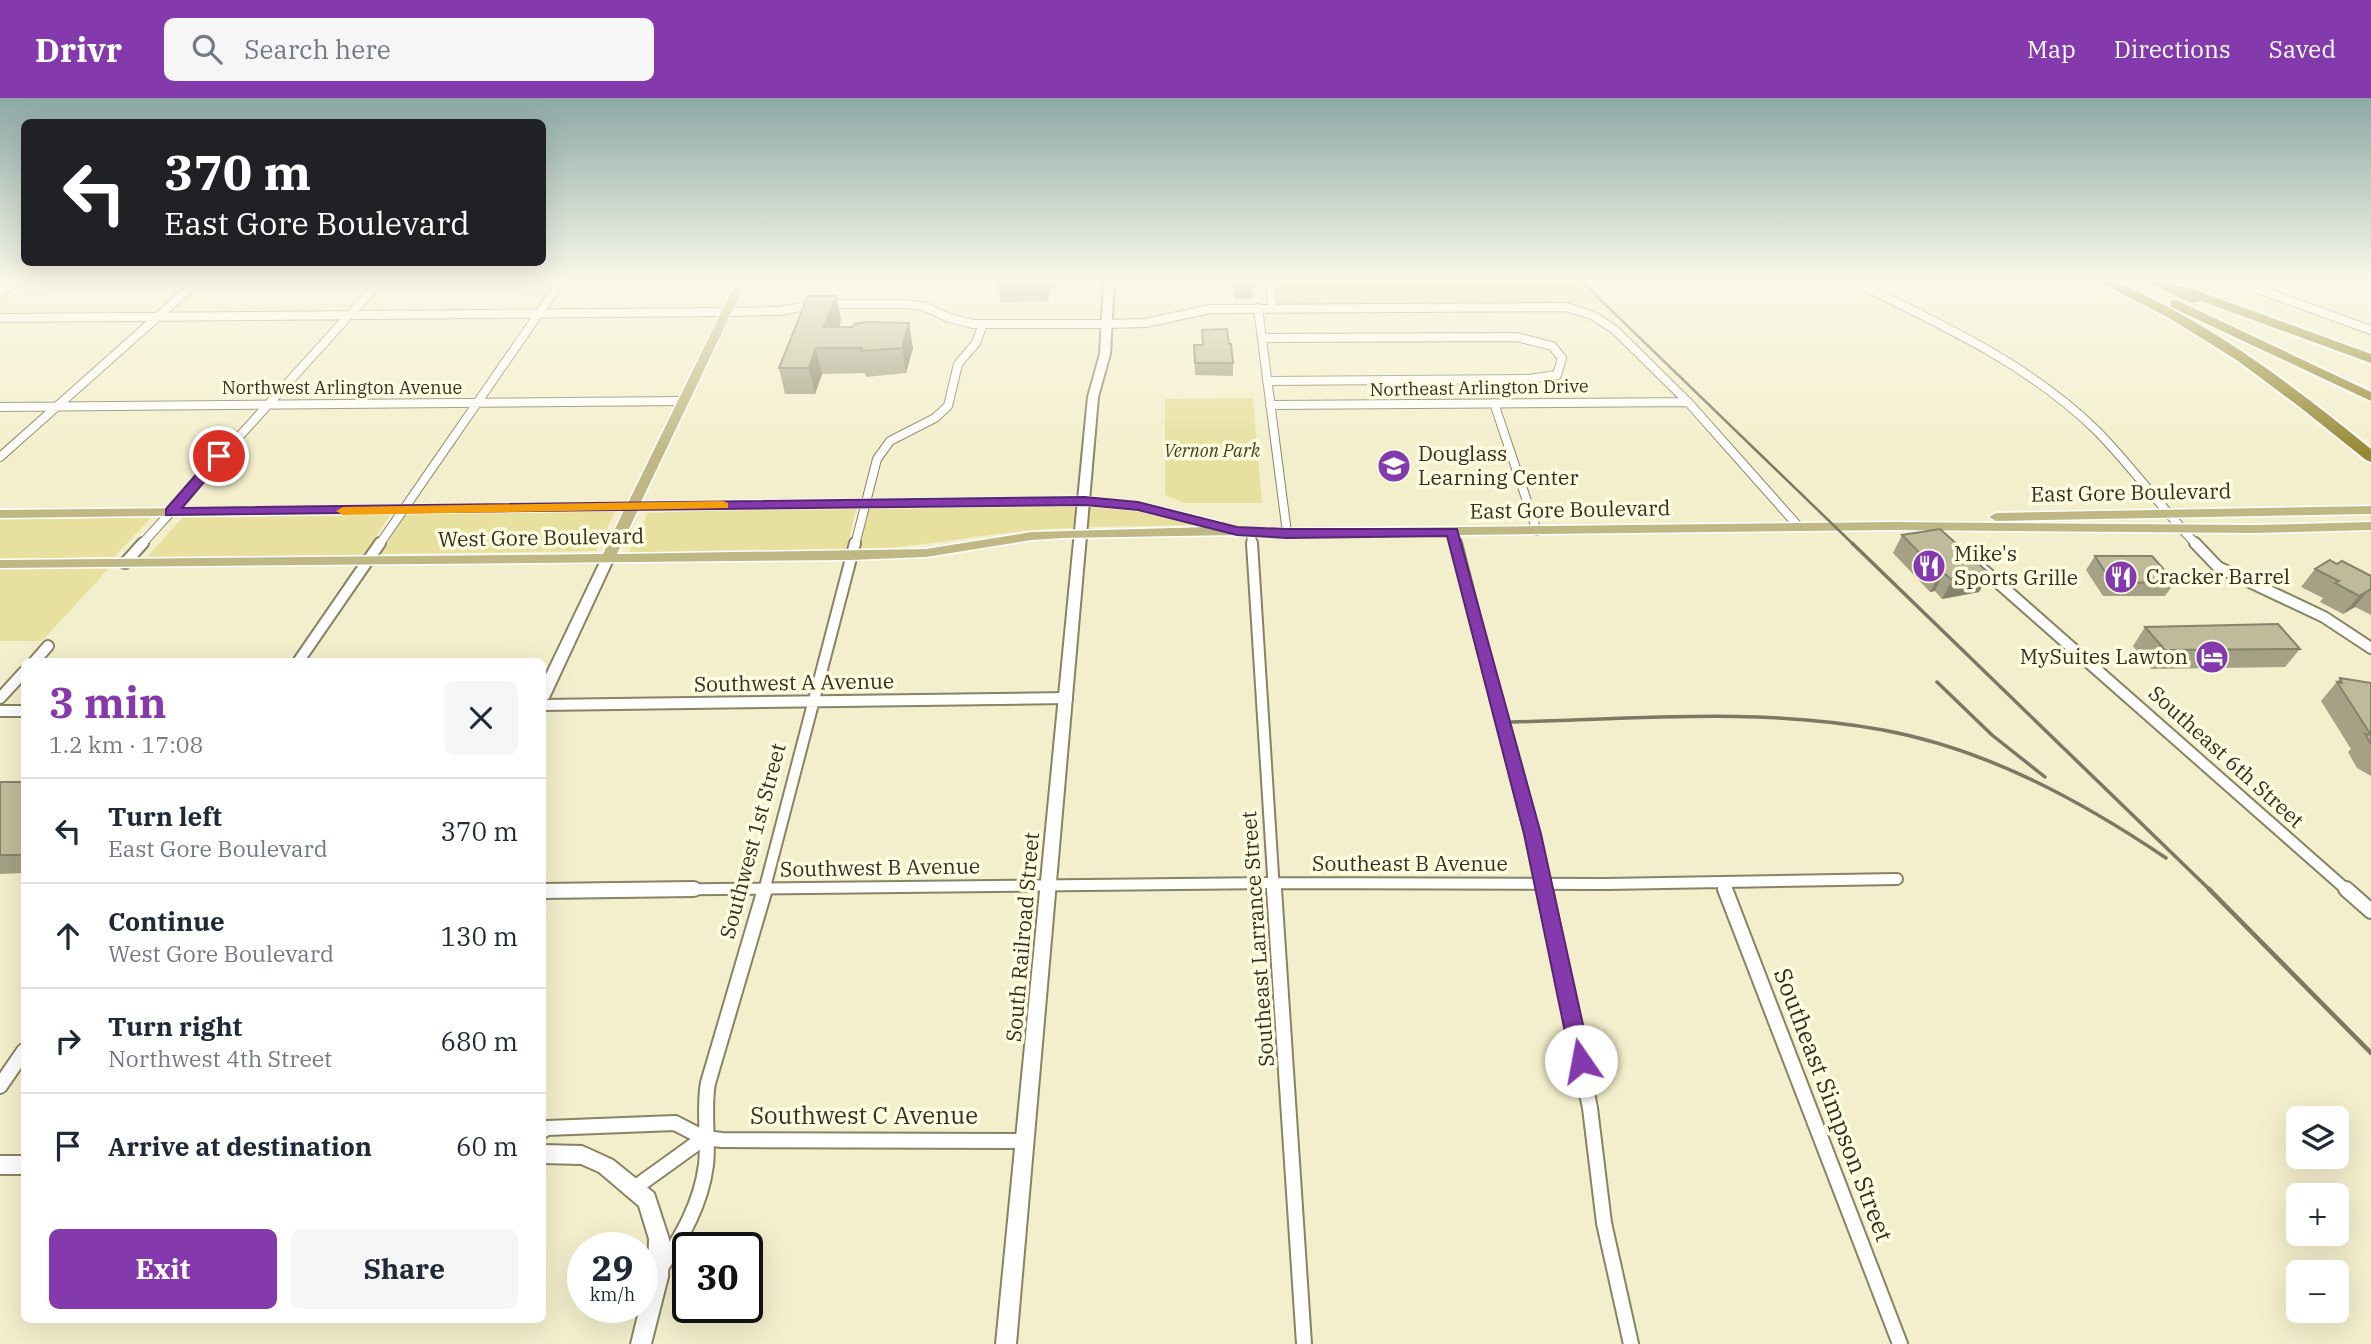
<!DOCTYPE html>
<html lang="en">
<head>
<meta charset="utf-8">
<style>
  body { margin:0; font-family:"IBM Plex Serif",serif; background:#f6f6f7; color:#1f2937; height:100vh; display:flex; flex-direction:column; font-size:26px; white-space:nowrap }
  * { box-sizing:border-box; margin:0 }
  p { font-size:23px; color:#747a83 }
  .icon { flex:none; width:38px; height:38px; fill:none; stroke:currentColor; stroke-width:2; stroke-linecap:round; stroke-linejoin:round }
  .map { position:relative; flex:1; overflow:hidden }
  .details { position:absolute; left:21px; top:560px; width:525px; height:665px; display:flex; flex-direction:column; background:#fff; border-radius:10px; box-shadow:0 7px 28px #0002 }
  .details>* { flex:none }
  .guide { position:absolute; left:21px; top:21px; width:525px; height:147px; border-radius:10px; box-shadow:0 7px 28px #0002; background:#202124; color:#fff; overflow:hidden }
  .controls { position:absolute; left:2286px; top:1008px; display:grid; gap:14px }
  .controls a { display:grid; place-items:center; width:63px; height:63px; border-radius:10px; background:#fff; box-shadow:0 7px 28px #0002; font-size:35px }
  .speed { position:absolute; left:567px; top:1134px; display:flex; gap:14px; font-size:35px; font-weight:700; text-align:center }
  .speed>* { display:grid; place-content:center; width:91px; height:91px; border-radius:50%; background:#fff; box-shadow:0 7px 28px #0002; line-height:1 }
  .speed small { font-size:18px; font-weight:400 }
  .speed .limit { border:4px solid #111; border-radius:10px; background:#fff; color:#111 }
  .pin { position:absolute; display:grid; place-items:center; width:60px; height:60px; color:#fff; margin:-30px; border:4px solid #fff; border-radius:50%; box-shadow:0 2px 7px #0007 }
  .me { position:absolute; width:77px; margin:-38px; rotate:348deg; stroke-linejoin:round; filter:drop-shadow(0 0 5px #0008) }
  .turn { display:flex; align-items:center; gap:24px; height:147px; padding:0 28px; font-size:32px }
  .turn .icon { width:91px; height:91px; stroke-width:2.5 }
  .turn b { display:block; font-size:49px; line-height:60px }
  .round { display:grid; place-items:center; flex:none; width:74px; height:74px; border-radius:10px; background:#f6f6f7 }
  .head { display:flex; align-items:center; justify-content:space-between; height:119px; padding:0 28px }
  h1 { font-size:42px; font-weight:700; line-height:52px; color:#843aac }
  .button { display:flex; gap:14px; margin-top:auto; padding:14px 28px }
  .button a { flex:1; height:80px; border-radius:10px; background:#843aac; color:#fff; font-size:28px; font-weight:700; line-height:80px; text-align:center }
  .button a+a { background:#f6f6f7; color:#1f2937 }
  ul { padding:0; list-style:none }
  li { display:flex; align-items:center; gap:21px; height:105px; padding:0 28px; border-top:2px solid #e0e1e3 }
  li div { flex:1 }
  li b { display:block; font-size:26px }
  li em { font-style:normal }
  header { display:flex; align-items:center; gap:42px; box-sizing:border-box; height:98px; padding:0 35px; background:#843aac; color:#fff }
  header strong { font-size:33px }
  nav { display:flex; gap:38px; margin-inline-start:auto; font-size:24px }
  .search { width:490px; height:63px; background:#f6f6f7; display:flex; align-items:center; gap:18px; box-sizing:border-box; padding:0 24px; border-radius:10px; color:#747a83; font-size:26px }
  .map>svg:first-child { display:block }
</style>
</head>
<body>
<header>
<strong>Drivr</strong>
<div class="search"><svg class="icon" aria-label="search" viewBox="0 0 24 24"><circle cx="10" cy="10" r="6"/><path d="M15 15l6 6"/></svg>Search here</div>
<nav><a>Map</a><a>Directions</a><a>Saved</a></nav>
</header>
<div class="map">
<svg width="2371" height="1246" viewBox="0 0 2371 1246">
  <rect width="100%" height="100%" fill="#f3efcc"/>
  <path fill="#e8e09f" d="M1274 182H1574L1598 205 1282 208 1277 205Z
    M1253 300 1262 405H1184L1165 397V301Z
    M1077 405 1075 430C1002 431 931 449 858 452L870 409Z
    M1089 406 1134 411 1195 427 1089 429Z
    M857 407 846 453 628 457 648 415Z
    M615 413 596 453 380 456 405 417Z
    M154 417 114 459 0 461V419Z
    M390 417 363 458 147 459 182 420Z
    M112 467 42 543H0V468Z"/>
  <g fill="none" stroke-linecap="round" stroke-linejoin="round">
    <defs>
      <path id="street-far2" d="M1269 182 1273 210
        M1851 182C1936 224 2026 264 2095 331 2131 367 2161 410 2197 447
        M2233 182 2371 232
        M0 195 18 182
        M1258 210 1287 435
        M0 220 727 214 779 213 819 206H903L923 208 949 220 973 226H1107L1146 225 1210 211 1566 209 1592 217 1615 232 1688 304 1799 429
        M1262 240 1517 239 1552 248 1562 260 1557 277 1529 281 1267 283
        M1494 305 1537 433
        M1270 307 1688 304
        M0 309 684 303
        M0 359 199 182
        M1251 434 1252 447
        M1453 434 1456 447
        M141 447 381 182
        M379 447 562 182
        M855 447 877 361 890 343 935 320 948 308 958 266 976 245 983 226"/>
      <path id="street-far1" d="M1252 445 1274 793
        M1456 445 1545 793
        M2195 445 2218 469 2324 519 2371 550
        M125 465 143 445
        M1978 467 2348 793
        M34 564 48 548
        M298 564 380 445
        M0 600 24 574
        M542 607 1067 600
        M0 613H24
        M1723 785 1726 793
        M542 793 1274 785 1606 786 1897 781
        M764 793 855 445"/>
      <path id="street" d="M1274 791 1304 1246
        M1545 791 1590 1010 1604 1125 1631 1246
        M1725 791 1900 1246
        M2346 791 2371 813
        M542 793 694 791
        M0 988 24 953
        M542 1033 547 1030 675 1025 704 1040 722 1042 1025 1043
        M633 1091 704 1040
        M660 1171C682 1139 701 1106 706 1067 709 1039 703 1013 708 985L765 791"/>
      <path id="secondary" d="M1104 182H1114L1110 256 1098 299 1016 1246H996L1088 299 1100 256Z
        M608 456 614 460 549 600 542 605V585L602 460Z
        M542 1047 582 1048 589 1051 613 1062 654 1095 669 1141 668 1179 651 1246H631L640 1209H642L648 1179 649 1141 639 1108 599 1074 581 1066 542 1065Z
        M0 1058H24V1076H0Z"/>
      <path id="primary" d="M737 182H747L641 404 1085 399 1138 404 1220 424V429L1287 431 1893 424 2254 427 2371 424V432L2254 435 1893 432 1287 439 1237 437 1064 440 1032 442 926 459 851 462 0 470V462L603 456 624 412 0 420V412L628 405ZM1085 407 1138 412 1209 429 1032 434 926 451 617 456 638 412Z
        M2371 408V416L1996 423 1989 419 1996 415Z"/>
      <path id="highway" d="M2095 182C2120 182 2142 196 2164 207 2239 246 2306 298 2371 351V364L2366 362 2301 310 2238 263 2171 221Z
        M2142 182C2159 182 2174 188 2190 190L2371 256V265L2201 203 2191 205Z
        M2176 202 2371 294V303L2171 209V203Z"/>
    </defs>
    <use href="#street-far2" stroke="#878363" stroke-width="10"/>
    <use href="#street-far1" stroke="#878363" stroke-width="14"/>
    <use href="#street" stroke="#878363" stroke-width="18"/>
    <use href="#secondary" stroke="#878363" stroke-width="4"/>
    <use href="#primary" stroke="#fff" stroke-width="3"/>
    <use href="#highway" stroke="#fff" stroke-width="4"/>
    <use href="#street-far2" stroke="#fff" stroke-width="8"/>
    <use href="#street-far1" stroke="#fff" stroke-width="10"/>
    <use href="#street" stroke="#fff" stroke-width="14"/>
    <use href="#secondary" fill="#fff" fill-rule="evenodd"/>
    <use href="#primary" fill="#bfb885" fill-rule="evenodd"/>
    <use href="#highway" fill="#948834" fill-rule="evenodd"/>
    <path stroke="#7b7963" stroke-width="2.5" d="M1580 182 1854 447"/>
    <path stroke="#7b7963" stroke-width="3.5" d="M1852 445 2211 793
      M1937 584 1992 637 2045 679
      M1512 624C1635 621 1761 609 1883 632 1986 651 2080 702 2166 760"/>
    <path stroke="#7b7963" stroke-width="4.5" d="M2209 791 2371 955"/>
  </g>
  <path fill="#a4a184" d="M1000 182H1081L1080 186H1056V189L1050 190 1048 203 1001 204 999 189Z
    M1232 182H1253V201H1234Z
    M836 198 841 223 838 229H853L913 250 906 275 866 279 865 275 822 276 815 296H785L779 270Z
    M1202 232 1229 246 1233 265V278L1195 277 1194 247H1202Z
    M1902 437 1979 494 1942 501 1935 493 1930 494 1893 455Z
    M2095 458 2175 484 2165 498H2103L2086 472Z
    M2337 466 2371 478V517L2355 509 2343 516 2320 504 2323 500 2301 489 2315 471Z
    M2145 529 2300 551 2285 569 2151 571 2133 548Z
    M2340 580 2371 585V678L2357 670 2348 654 2351 651 2321 603Z
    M0 684H24V775L0 776Z"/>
  <path fill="#86836c" d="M1048 182H1056V189L1050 190 1048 203 1047 188Z
    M836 198 841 223 831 250 824 229Z
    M909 225 913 250 906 275 902 250Z
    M816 250 822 276 815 296 809 270Z
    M1944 475 1935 493 1930 494 1940 476Z
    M1990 476 1979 494 1942 501 1952 482Z
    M2370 490 2355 509 2343 516 2359 498Z"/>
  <path fill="#bfbb9a" stroke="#86836c" stroke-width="2" d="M1000 182H1048L1047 188 999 189Z
    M1233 182H1253L1254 188H1234Z
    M808 198H836L824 229H853L854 226 866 224 909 225 902 250 861 253 862 250H816L809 270H779Z
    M1227 231 1229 246H1231L1233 265H1195L1194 247H1203L1202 232Z
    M1940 431 1990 476 1952 482 1944 475 1940 476 1902 437Z
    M2095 458H2152L2175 484 2112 485Z
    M2330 462 2337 466 2342 463 2371 478V491L2359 498 2335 485 2339 483 2315 471Z
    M2278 526 2300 551 2165 552 2145 529Z
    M2340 580 2371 585V646L2365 636 2371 637 2337 584 2342 585Z
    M0 684H24V757H0Z"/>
  <linearGradient id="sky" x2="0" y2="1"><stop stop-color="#8ca8a6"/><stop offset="0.51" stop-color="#faf8e8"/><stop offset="1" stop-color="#faf8e8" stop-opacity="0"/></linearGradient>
  <rect width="2371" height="356" fill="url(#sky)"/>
  <path fill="#843aac" stroke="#562670" stroke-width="2" d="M219 354 226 358 182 410 1085 399 1138 404 1237 429 1287 431H1457L1541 736 1591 963 1588 969 1581 972 1573 969 1571 963 1524 736 1447 438 1287 440 1237 437 1138 412 1085 407 166 417V411L215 355Z"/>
  <path fill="#f59e0b" d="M723 403 728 405V410L343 417 336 413 343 409Z"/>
  <defs>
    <symbol id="school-disc" viewBox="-11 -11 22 22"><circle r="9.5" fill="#843aac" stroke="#fffce0"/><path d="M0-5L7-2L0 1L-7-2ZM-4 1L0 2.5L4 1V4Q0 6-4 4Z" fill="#fff"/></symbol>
    <symbol id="restaurant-disc" viewBox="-11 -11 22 22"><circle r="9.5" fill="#843aac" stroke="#fffce0"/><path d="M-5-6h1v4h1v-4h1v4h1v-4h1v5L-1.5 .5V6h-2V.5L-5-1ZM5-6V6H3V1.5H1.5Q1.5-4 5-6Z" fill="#fff"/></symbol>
    <symbol id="hotel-disc" viewBox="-11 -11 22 22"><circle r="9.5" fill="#843aac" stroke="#fffce0"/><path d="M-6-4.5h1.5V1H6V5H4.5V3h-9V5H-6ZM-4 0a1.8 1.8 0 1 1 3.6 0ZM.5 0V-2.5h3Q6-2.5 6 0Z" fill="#fff"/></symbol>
  </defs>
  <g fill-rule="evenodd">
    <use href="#school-disc" x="1375" y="349" width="38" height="38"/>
    <use href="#restaurant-disc" x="1910" y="449" width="38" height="38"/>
    <use href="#restaurant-disc" x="2102" y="460" width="38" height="38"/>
    <use href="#hotel-disc" x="2193" y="540" width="38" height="38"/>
  </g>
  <g text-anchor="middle" stroke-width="7" stroke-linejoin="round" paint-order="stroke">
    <g font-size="18" fill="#333124" stroke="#fffce0">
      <text x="342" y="296">Northwest Arlington Avenue</text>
      <text transform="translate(1479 290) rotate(-1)" y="6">Northeast Arlington Drive</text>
    </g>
    <g font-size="18" font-style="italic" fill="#47421d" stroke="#fffce0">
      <text x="1212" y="359">Vernon Park</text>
    </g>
    <g font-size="21" fill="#333124" stroke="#fffce0" text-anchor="start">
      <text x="1418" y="363">Douglass<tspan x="1418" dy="24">Learning Center</tspan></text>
      <text x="1954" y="463">Mike's<tspan x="1954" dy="24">Sports Grille</tspan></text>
      <text x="2146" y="486">Cracker Barrel</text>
      <text x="2188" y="566" text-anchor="end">MySuites Lawton</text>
    </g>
    <g font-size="21" fill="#333124" stroke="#fffce0">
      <text transform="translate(2131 395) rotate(-1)" y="7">East Gore Boulevard</text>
      <text transform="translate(1570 412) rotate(-1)" y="7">East Gore Boulevard</text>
      <text transform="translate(541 440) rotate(-1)" y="7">West Gore Boulevard</text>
      <text transform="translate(794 585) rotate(-1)" y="7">Southwest A Avenue</text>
      <text transform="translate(2226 659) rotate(42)" y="7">Southeast 6th Street</text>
      <text transform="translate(753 743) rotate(-75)" y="7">Southwest 1st Street</text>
      <text x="1410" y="773">Southeast B Avenue</text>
      <text transform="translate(880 770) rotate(-1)" y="7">Southwest B Avenue</text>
      <text transform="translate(1023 839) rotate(-85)" y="7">South Railroad Street</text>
      <text transform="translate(1258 841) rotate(-94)" y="7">Southeast Larrance Street</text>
    </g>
    <g font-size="24" fill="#333124" stroke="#fffce0">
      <text transform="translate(1833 1007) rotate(69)" y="8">Southeast Simpson Street</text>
      <text x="864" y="1026">Southwest C Avenue</text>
    </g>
  </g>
</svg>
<div class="controls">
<a><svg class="icon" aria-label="layers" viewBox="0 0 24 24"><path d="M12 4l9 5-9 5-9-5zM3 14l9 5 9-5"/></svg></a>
<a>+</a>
<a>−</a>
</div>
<div class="speed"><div>29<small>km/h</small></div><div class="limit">30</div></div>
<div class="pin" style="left:219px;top:358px;background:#d93025"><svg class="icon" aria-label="arrive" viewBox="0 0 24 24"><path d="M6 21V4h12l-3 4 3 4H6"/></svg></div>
<svg class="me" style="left:1581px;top:963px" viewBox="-20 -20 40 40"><circle r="19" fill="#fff"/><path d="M0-13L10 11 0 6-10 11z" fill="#843aac"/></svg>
<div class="guide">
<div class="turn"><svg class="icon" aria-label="left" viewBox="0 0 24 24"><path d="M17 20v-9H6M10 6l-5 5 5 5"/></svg><div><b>370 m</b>East Gore Boulevard</div></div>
</div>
<section class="details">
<div class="head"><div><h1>3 min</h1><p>1.2 km · 17:08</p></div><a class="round"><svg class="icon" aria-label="close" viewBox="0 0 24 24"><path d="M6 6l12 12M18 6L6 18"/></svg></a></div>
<ul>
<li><svg class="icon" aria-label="left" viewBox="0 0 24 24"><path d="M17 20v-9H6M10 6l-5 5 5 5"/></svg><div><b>Turn left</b><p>East Gore Boulevard</p></div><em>370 m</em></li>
<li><svg class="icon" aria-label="ahead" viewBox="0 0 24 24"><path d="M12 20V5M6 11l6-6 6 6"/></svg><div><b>Continue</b><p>West Gore Boulevard</p></div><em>130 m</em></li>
<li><svg class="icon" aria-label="right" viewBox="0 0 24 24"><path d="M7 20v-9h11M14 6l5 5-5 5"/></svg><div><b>Turn right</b><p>Northwest 4th Street</p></div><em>680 m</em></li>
<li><svg class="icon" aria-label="arrive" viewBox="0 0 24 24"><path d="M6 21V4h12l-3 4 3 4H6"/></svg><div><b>Arrive at destination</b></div><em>60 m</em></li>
</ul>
<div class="button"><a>Exit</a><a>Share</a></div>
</section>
</div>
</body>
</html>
